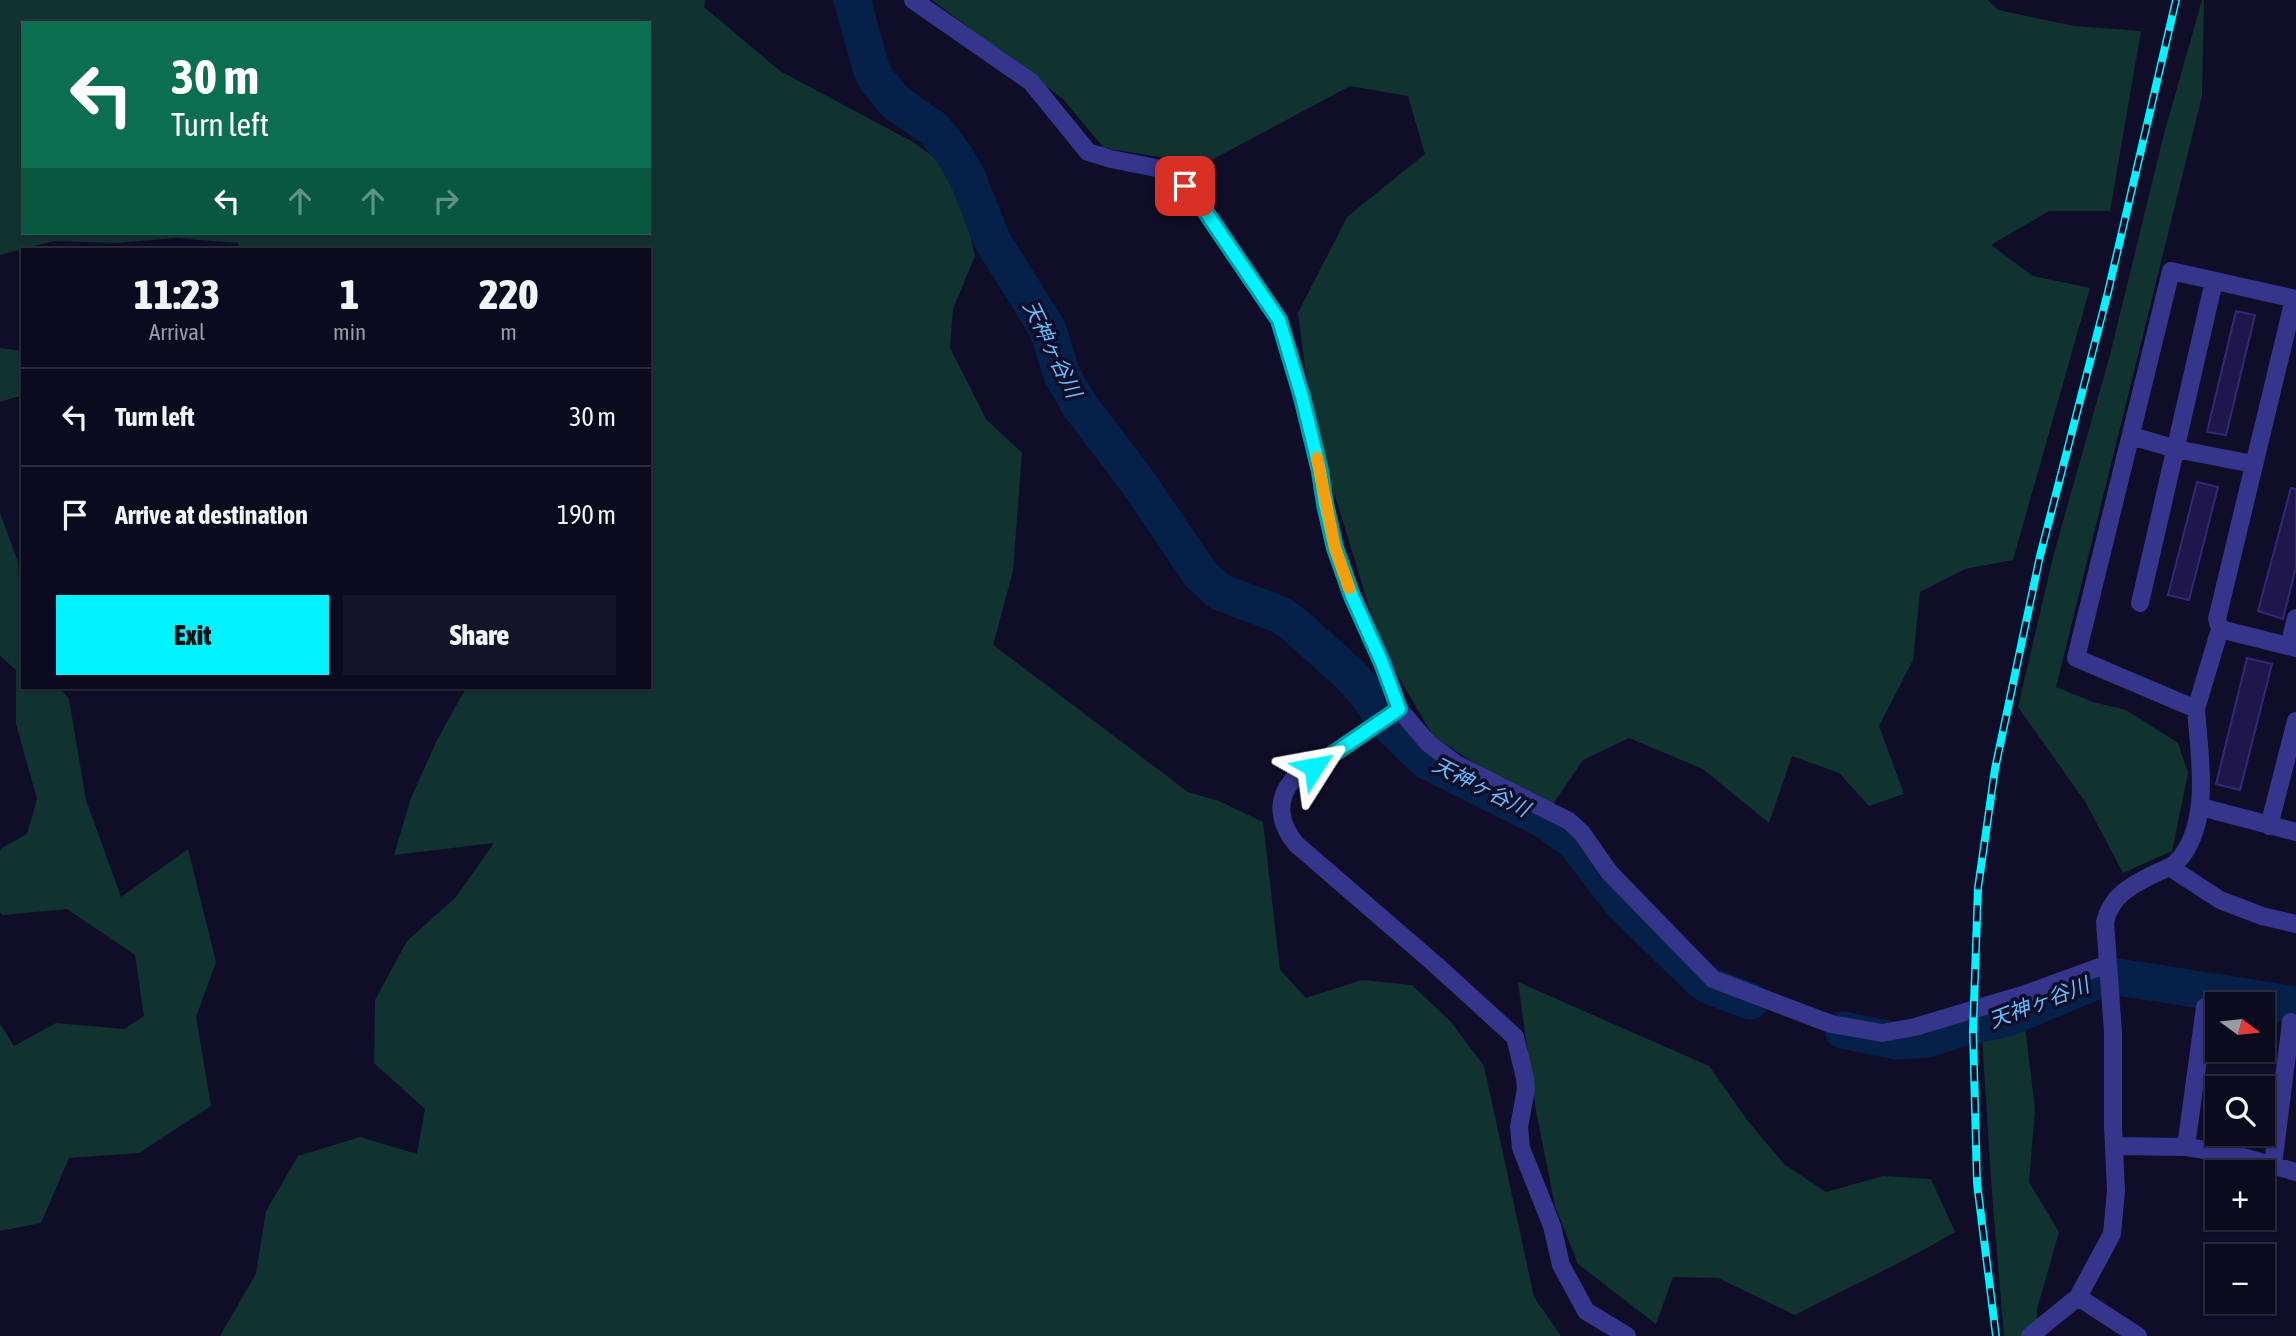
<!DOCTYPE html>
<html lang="en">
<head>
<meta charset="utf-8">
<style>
  body { margin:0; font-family:"Asap Condensed","Noto Sans JP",sans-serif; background:#151327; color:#f1f3f6; height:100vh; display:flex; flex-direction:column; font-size:26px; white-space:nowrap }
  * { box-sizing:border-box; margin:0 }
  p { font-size:23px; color:#9a9aa4 }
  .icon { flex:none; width:38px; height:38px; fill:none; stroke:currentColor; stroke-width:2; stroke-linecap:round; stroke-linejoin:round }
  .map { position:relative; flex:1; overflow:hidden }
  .sheet { position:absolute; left:21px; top:248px; width:630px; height:441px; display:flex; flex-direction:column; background:#0c0a1e; border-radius:0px; box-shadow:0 2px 5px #0004,0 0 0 2px #2c2b3c }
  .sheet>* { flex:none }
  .guide { position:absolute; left:21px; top:21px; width:630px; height:214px; border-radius:0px; box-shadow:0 2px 5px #0004,0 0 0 2px #2c2b3c; background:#0b6e4f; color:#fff; overflow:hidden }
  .needle { width:46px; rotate:105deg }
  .controls { position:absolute; left:2205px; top:992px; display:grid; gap:14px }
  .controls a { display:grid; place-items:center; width:70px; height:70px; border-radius:0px; background:#0c0a1e; box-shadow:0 2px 5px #0004,0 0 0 2px #2c2b3c; font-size:35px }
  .pin { position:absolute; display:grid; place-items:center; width:60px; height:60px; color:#fff; margin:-30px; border-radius:14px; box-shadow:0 4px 10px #0006 }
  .me { position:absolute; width:77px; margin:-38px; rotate:56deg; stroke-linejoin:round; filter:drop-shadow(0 0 5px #0008) }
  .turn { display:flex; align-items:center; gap:24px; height:147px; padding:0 35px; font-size:32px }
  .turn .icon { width:91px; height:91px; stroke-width:2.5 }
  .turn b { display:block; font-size:49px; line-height:60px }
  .lanes { display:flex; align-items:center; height:66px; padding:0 35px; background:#0003; justify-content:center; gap:35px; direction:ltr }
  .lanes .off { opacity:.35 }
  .eta { display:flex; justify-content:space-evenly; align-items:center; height:119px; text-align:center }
  .eta b { font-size:42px; font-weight:800; line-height:49px }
  .button { display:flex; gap:14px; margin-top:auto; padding:14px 35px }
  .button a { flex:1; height:80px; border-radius:0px; background:#00f3ff; color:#111; font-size:28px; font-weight:800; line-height:80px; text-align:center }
  .button a+a { background:#151327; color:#f1f3f6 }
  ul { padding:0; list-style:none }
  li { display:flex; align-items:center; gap:21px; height:98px; padding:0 35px; border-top:2px solid #2c2b3c }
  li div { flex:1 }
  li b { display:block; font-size:26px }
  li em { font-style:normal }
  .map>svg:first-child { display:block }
</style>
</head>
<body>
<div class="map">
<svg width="2296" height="1336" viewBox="0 0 2296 1336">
  <rect width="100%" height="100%" fill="#100d28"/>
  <path fill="#103330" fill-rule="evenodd" d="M0 0H705L704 7 780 71 913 142 957 174 975 256 953 309 950 348 986 419 1022 453 1013 571 993 645 1188 792 1219 801 1263 822 1280 970 1306 998 1362 980 1412 985 1450 1021 1484 1066 1534 1297 1561 1336H220L256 1274 266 1211 298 1156 360 1137 417 1154 425 1109 374 1063 375 1000 407 941 456 897 494 843 394 855 411 798 437 740 466 688H649V250H240L238 243 177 238 115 243 54 241 0 255ZM23 23H649V233H23Z
    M932 0H1988L1998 10 2074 26 2141 31 2110 211H2049L1991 245 2033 276 2090 288 2013 560 1965 569 1920 592 1913 660 1879 726 1904 794 1869 806 1839 773 1792 756 1769 823 1703 769 1629 738 1583 760 1551 807 1491 774 1433 736 1381 646 1325 463 1305 367 1298 313 1347 217 1425 154 1408 96 1350 86 1204 164 1104 148 1063 99Z
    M2202 0H2204L2202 96 2056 687 2093 702 2126 710 2178 743 2188 773 2172 851 2123 873 2086 803 2018 707 2053 557 2110 355 2164 134Z
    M0 348 23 351V395L0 402Z
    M0 513 18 562 23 641V688H60L69 699 86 800 121 897 188 849 216 962 196 1017 211 1106 139 1153 69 1158 41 1223 0 1231V1024L14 1046 56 1023 124 1029 144 1016 135 955 67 909 3 915 0 912V852L2 848 27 834 37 799 16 724V670L0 656Z
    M1518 982 1709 1066 1747 1120 1784 1164 1826 1192 1883 1176 1931 1179 1955 1232C1903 1263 1848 1287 1795 1315L1718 1278 1673 1277 1656 1324 1578 1264 1555 1206 1536 1111Z
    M2025 1027 2035 1109 2029 1182 2059 1232 2037 1309V1336H2004L1992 1193 1982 1037Z"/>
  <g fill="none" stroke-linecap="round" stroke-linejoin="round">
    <path stroke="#052149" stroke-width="37" d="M852 0 871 68 876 79 895 102 934 129 955 156 968 179 992 240 1048 330 1062 375 1080 406 1137 481 1201 575 1220 592 1281 615 1297 627 1350 675 1368 695 1385 721 1427 761 1545 820 1576 843 1622 903 1702 981 1710 986 1750 1001
      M1843 1030 1897 1041 1928 1039 1961 1028 2008 1018 2093 982 2119 977 2296 1005"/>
  </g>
  <path fill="#1f174b" stroke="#332779" stroke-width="2" d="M2236 311 2255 315 2226 435 2207 432Z
    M2197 482 2218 487 2189 600 2168 595Z
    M2291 488 2296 489V567L2283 619 2258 611Z
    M2247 658 2272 664 2240 790 2216 784Z"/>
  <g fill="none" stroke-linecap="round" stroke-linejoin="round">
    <path stroke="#34358b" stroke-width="18" d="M913 0 1031 82 1088 152 1111 159 1161 169 1185 186 1203 208 1279 320 1302 397 1320 471 1325 504 1335 548 1352 596 1383 663 1399 709 1428 743 1456 764 1569 821 1582 833 1609 872 1713 979 1831 1024 1882 1033 1915 1027 2025 994 2108 964
      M2132 436 2176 449 2253 464
      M2140 603 2214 281
      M2220 629 2296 648
      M2289 646 2296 618
      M1399 709 1292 781C1275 801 1280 825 1296 844L1436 965 1515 1037 1525 1078 1526 1089 1519 1127 1521 1148 1552 1226 1561 1265 1586 1311 1627 1336
      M2196 709 2220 629 2217 619 2294 299
      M2201 807 2296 832
      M2269 826 2296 721
      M2171 868 2220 900 2262 916 2296 924
      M2114 1146 2186 1147 2236 1155 2296 1172
      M2186 1147 2205 1007
      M2273 1165 2291 1022
      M2078 1297 2138 1336
      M2030 1336 2078 1297 2112 1234 2116 1191 2113 1126V1032L2105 922C2111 895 2132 885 2156 873 2167 868 2175 866 2182 856 2211 817 2199 754 2196 709L2076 658 2171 271 2296 299"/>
    <defs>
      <path id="rail" d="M1996 1336 1977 1183 1973 1032 1978 888 1995 769 2040 556 2108 292 2176 0"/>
    </defs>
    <use href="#rail" stroke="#00f3ff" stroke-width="8"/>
    <use href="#rail" stroke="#100d28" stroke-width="5" stroke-dasharray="16" stroke-linecap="butt"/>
  </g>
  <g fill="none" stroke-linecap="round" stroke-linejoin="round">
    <defs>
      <path id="route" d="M1185 186 1203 208 1279 320 1302 397 1320 471 1325 504 1335 548 1352 596 1382 663 1399 709 1314 767"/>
    </defs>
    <use href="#route" stroke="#009ea6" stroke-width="18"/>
    <use href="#route" stroke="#00f3ff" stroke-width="12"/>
    <path stroke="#f59e0b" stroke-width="12" d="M1317 458 1335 548 1349 588"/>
  </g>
  <g text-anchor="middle" stroke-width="7" stroke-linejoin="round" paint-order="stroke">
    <g font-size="21" font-style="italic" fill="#62beff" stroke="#100d28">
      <text transform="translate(1052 349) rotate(64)" y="7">天神ヶ谷川</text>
      <text transform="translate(1481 787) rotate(27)" y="7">天神ヶ谷川</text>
      <text transform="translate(2039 1003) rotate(-21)" y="7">天神ヶ谷川</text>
    </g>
  </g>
</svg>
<div class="controls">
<a><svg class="needle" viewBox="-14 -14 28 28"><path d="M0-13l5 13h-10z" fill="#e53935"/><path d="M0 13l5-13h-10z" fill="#9a9aa4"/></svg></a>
<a><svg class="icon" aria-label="search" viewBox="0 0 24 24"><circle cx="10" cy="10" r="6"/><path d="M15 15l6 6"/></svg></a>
<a>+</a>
<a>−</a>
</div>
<div class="pin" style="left:1185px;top:186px;background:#d93025"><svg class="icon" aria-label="arrive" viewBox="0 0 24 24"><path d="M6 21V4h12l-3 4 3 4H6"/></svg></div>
<svg class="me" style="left:1314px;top:767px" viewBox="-20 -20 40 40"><path d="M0-17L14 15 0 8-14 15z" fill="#00f3ff" stroke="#fff" stroke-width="4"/></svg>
<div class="guide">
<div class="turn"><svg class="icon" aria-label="left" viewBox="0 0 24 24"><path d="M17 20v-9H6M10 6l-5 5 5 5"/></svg><div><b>30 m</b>Turn left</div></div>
<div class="lanes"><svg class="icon" aria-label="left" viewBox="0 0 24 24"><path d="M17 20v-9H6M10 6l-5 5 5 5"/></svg><svg class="icon off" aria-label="ahead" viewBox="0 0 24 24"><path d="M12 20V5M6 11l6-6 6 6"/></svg><svg class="icon off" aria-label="ahead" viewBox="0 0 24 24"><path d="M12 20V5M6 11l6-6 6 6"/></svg><svg class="icon off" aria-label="right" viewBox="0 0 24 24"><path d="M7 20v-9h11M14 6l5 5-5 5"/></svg></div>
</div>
<section class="sheet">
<div class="eta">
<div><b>11:23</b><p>Arrival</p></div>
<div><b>1</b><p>min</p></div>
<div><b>220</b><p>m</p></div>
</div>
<ul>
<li><svg class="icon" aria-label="left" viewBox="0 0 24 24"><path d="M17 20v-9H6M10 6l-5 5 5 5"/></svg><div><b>Turn left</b></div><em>30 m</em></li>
<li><svg class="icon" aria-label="arrive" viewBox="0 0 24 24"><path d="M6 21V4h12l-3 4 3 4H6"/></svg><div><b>Arrive at destination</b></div><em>190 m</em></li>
</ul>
<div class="button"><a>Exit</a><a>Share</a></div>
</section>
</div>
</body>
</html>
